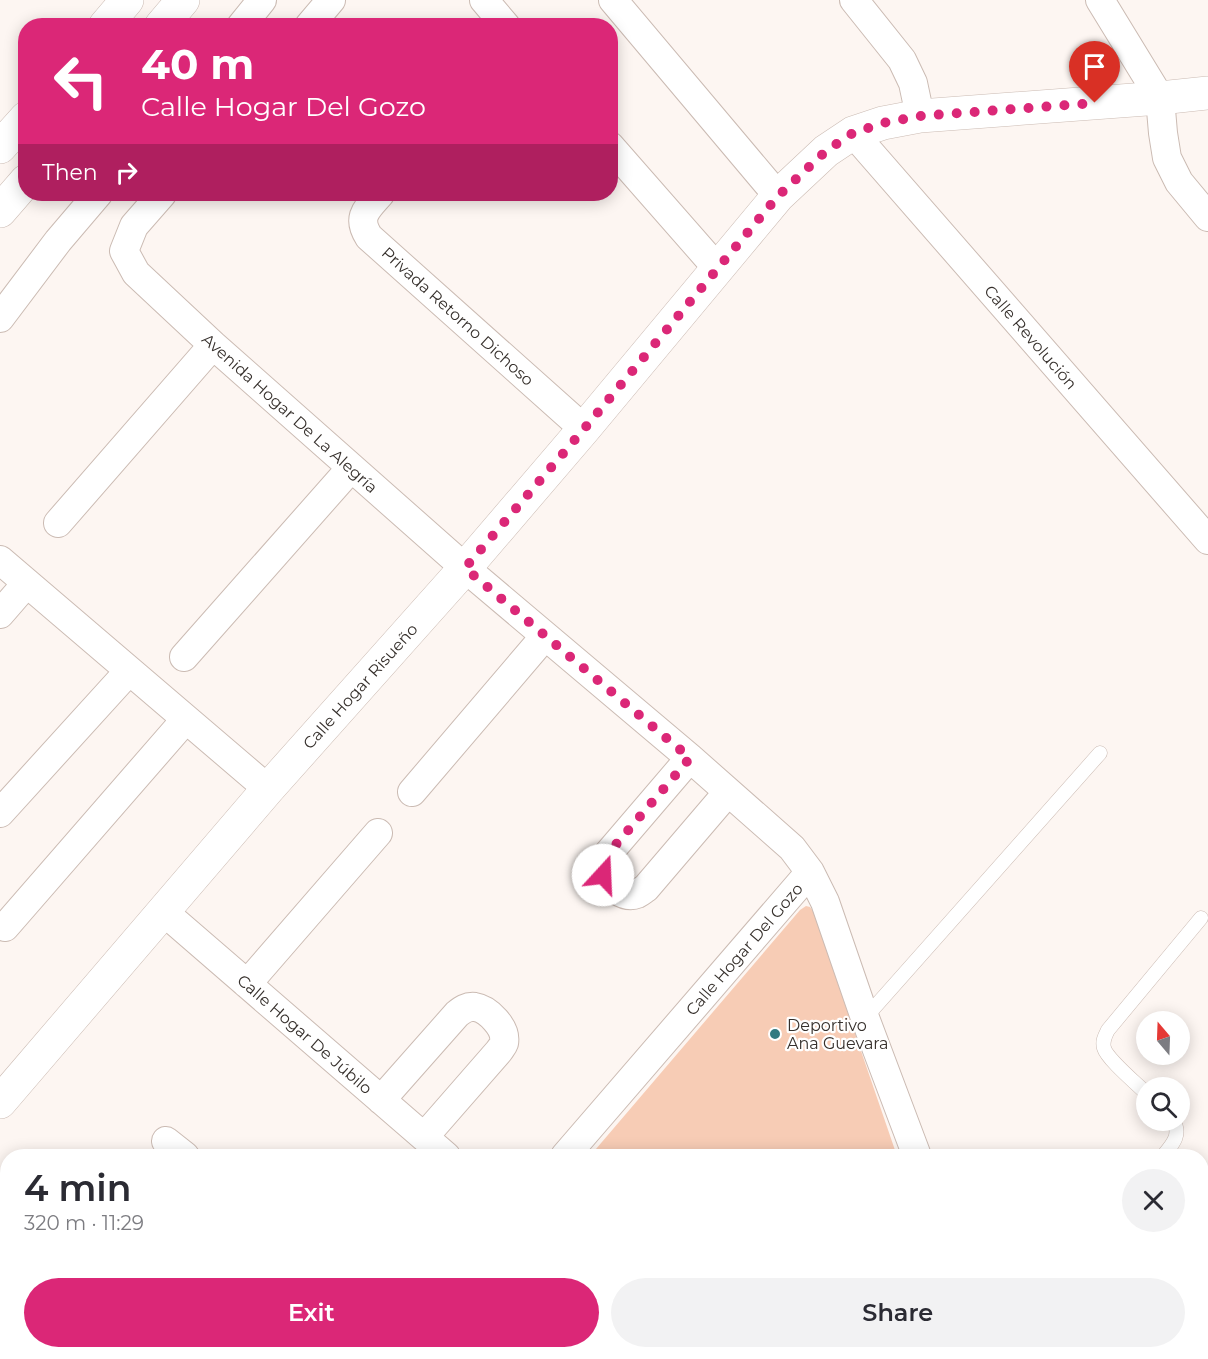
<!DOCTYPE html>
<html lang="en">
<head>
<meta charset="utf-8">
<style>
  body { margin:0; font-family:Montserrat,sans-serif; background:#f2f2f3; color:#2b2b33; height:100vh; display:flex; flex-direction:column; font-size:22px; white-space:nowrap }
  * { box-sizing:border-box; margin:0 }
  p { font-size:20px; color:#7c7c81 }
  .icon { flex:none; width:33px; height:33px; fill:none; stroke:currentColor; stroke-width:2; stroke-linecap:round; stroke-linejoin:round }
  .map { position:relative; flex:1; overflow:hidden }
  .sheet { position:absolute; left:0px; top:1149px; width:1209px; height:210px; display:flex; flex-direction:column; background:#fff; border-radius:24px 24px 0 0; box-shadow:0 3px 15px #0003 }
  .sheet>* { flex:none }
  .top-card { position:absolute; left:18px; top:18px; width:600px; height:183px; border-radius:24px; box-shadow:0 3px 15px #0003; background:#db2777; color:#fff; overflow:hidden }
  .needle { width:39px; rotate:341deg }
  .controls { position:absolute; left:1136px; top:1011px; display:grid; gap:12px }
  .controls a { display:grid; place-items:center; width:54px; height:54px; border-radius:50%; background:#fff; box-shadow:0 3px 15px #0003; font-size:30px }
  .pin { position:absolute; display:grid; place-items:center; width:51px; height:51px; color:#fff; margin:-62px -26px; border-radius:50% 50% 50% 0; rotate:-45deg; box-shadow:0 0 6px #0007 }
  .pin .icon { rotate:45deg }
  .me { position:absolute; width:66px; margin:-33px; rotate:20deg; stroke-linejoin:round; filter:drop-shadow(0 0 4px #0008) }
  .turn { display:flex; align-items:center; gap:21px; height:126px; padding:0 24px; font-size:27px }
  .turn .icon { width:78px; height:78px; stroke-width:2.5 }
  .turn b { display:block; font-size:42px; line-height:51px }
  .then { display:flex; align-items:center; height:57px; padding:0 24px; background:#0003; gap:12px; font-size:22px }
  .round { display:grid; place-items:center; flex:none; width:63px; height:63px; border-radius:32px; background:#f2f2f3 }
  .head { display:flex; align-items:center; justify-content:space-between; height:102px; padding:0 24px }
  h1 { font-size:36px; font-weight:600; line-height:45px }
  .primary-button { display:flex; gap:12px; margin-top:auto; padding:12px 24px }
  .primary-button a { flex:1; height:69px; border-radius:36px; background:#db2777; color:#fff; font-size:24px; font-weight:600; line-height:69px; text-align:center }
  .primary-button a+a { background:#f2f2f3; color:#2b2b33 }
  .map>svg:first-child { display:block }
</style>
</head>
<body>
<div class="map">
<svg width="1208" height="1359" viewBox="0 0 1208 1359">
  <rect width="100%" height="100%" fill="#fdf6f2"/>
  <path fill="#f7ccb5" d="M806 906 810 907 813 911 897 1156H590L800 910Z
    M461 1352H1059L1068 1359H458Z"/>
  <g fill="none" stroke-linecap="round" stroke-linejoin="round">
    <defs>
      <path id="lane" d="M865 1018 1100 753
        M1146 1093C1137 1084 1107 1059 1104 1048 1102 1041 1105 1036 1108 1030L1201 918
        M1163 1156C1172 1145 1182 1135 1173 1120"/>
      <path id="street" d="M484 0 506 26
        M613 0 778 196
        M854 0 902 60 913 83 920 116
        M1100 0 1160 98 1163 133 1167 158 1179 182 1208 217
        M241 26 262 0
        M309 26 331 0
        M853 133 1208 540
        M610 146 717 268
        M162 194 134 226 124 251 136 273 213 345 465 568 690 758 792 848 810 872 825 902 865 1018 917 1156
        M380 194C367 209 356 217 369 237L584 429
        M0 318 58 241 98 194
        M58 523 213 345
        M0 560 268 789
        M0 614 26 584
        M184 657 351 468
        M690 758 607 855C604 861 601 866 603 873 606 886 625 899 637 894 641 892 643 890 646 888L728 792
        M412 792 545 636
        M0 813 129 671
        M164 912 446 1156
        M5 927 186 719
        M247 984 378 833
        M381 1100 457 1014C462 1010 467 1006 475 1007 488 1009 507 1028 504 1043 503 1046 501 1048 499 1051L424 1137
        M166 1141 185 1156
        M565 1156 810 872
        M5 1304 8 1306
        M1117 1352 1126 1359
        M392 1359 398 1352"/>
      <path id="secondary" d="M0 1102 268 789 465 568 584 429 778 196 826 151 853 133 883 123 920 116 1160 98 1208 93"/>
      <path id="highway" d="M105 26 127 0
        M161 26 183 0
        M0 147 26 118
        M0 211 26 181"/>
    </defs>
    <use href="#lane" stroke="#cbbbb3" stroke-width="15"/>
    <use href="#street" stroke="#cbbbb3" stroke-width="30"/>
    <use href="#secondary" stroke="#cbbbb3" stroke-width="34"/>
    <use href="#highway" stroke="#cbbbb3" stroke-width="34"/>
    <use href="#lane" stroke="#fff" stroke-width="14"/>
    <use href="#street" stroke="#fff" stroke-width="28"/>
    <use href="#secondary" stroke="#fff" stroke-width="33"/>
    <use href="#highway" stroke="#fff" stroke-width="33"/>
  </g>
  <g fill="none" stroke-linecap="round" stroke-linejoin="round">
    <path stroke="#db2777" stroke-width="10" stroke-dasharray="0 18" d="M603 875 602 864 607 855 690 758 465 568 584 429 778 196 826 151 853 133 883 123 920 116 1095 103"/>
  </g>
  <circle fill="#327a81" stroke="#fff" stroke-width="2" cx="775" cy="1034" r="6"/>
  <g text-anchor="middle" stroke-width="4.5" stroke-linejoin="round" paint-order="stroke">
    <g font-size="16" fill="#36302c" stroke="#fff">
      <text transform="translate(458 316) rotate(42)" y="6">Privada Retorno Dichoso</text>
      <text transform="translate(1031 337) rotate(49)" y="6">Calle Revolución</text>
      <text transform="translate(290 413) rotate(42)" y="6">Avenida Hogar De La Alegría</text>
      <text transform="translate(360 686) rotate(-48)" y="6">Calle Hogar Risueño</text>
      <text transform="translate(744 949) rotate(-49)" y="6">Calle Hogar Del Gozo</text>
      <text transform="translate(305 1034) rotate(41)" y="6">Calle Hogar De Júbilo</text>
    </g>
    <g font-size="16" fill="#36302c" stroke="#fff" text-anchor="start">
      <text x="787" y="1031">Deportivo<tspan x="787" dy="18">Ana Guevara</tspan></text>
    </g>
  </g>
</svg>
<div class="controls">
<a><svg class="needle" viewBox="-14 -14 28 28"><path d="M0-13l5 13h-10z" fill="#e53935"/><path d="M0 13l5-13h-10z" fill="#7c7c81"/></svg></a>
<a><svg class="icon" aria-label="search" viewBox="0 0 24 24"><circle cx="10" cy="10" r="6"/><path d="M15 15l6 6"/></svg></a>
</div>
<div class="pin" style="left:1095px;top:103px;background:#d93025"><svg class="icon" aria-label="arrive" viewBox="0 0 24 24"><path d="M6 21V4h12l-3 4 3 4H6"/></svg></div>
<svg class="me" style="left:603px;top:875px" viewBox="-20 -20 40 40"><circle r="19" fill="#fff"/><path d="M0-13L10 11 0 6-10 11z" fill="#db2777"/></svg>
<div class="top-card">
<div class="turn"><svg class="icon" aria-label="left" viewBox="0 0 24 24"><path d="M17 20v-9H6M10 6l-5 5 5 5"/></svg><div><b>40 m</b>Calle Hogar Del Gozo</div></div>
<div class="then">Then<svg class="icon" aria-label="right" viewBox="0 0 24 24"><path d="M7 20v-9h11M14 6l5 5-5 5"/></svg></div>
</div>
<section class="sheet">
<div class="head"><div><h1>4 min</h1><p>320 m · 11:29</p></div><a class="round"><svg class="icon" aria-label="close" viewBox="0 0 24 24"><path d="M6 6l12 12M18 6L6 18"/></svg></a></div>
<div class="primary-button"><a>Exit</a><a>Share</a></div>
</section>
</div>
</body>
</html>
